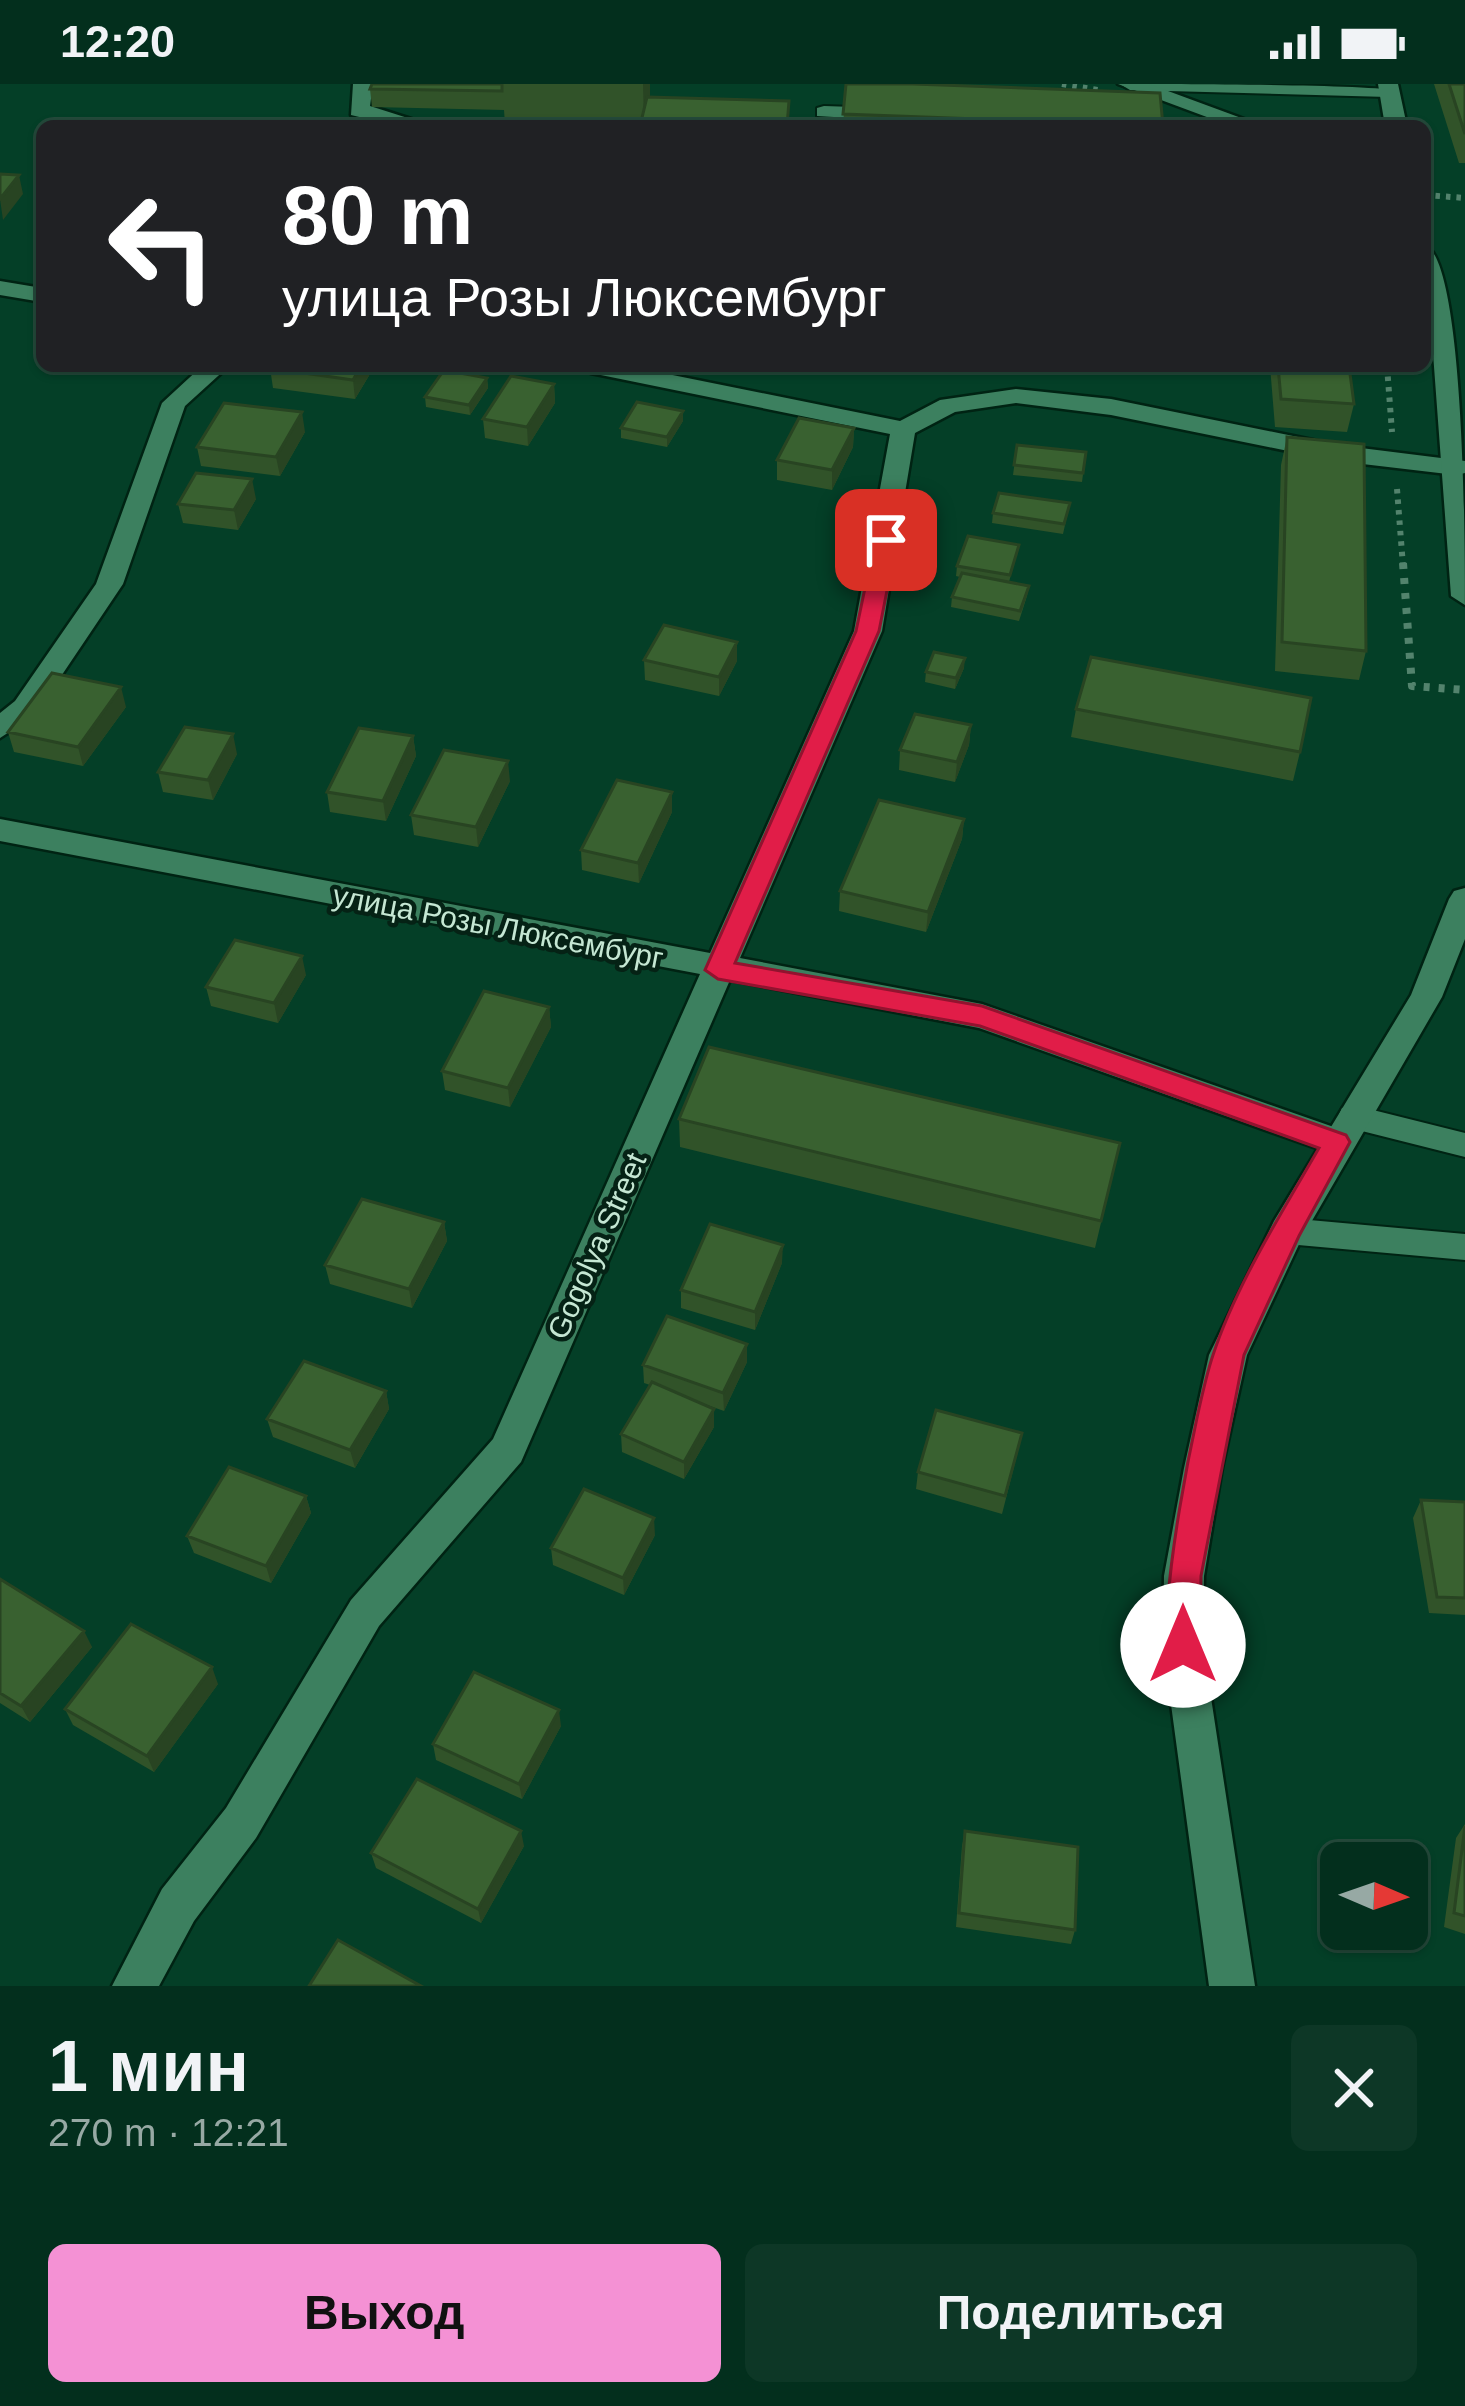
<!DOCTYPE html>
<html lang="ru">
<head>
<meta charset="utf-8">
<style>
  body { margin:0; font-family:Arial,sans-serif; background:#0d3726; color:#f1f3f6; height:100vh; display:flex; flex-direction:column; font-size:45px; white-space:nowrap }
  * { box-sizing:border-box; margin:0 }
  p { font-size:39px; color:#97a9a4 }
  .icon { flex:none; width:66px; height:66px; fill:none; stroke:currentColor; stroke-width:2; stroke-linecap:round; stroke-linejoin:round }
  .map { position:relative; height:1902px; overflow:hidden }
  .details { display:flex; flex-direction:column; background:#032f1d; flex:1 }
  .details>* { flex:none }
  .top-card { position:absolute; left:36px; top:36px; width:1395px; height:252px; border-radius:18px; box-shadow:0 3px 9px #0004,0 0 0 3px #244a3b; background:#202124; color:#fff; overflow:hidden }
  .needle { width:78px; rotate:92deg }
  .fabs { position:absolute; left:1320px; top:1758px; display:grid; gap:24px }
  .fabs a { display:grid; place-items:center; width:108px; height:108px; border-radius:18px; background:#032f1d; box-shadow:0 3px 9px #0004,0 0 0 3px #244a3b; font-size:60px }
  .pin { position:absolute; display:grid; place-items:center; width:102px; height:102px; color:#fff; margin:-51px; border-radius:24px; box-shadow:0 6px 18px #0006 }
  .me { position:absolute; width:132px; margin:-66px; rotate:0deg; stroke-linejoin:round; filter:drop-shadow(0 0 9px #0008) }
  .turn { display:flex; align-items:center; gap:42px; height:252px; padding:0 48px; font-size:54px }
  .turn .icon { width:156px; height:156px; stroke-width:2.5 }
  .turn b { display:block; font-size:84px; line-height:102px }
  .round { display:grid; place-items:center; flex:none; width:126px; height:126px; border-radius:18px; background:#0d3726 }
  .head { display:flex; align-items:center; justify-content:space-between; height:204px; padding:0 48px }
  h1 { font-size:72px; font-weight:600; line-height:90px }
  .button { display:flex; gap:24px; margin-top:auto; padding:24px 48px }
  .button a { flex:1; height:138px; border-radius:18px; background:#f491d4; color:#111; font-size:48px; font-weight:600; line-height:138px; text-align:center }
  .button a+a { background:#0d3726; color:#f1f3f6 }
  .status { display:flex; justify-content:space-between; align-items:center; height:84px; padding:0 60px; background:#032f1d; direction:ltr }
  .status svg { height:33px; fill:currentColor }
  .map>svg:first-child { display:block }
</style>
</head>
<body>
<div class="status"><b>12:20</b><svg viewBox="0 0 49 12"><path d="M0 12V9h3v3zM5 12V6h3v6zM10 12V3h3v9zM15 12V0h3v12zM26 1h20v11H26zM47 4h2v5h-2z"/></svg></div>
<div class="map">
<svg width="1465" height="1902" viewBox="0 0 1465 1902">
  <rect width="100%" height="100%" fill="#043f27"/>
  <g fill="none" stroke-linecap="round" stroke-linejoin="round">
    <defs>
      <path id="service" d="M1120 0C1164 0 1375 0 1398 7L1388 13 1130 6Z
        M824 22 884 24 894 30 884 36 817 32V24Z
        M1353 1021 1465 1049V1073L1342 1042 1338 1033 1342 1024Z
        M1287 1134 1465 1150V1176L1287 1160 1276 1156 1271 1147 1276 1138Z"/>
      <path id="minor" d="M353 0H373L370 22 433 42H397L351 31Z
        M1378 0H1398L1407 42H1385Z
        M0 197 42 204V218L0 211Z
        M202 282H229L185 322 123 500 35 631 0 654V629L15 617 96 500 162 319Z
        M579 282H628L900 337 940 316 1016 305 1111 315 1337 361 1465 377V389L1456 391 1337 377 1111 331 1016 319 955 328 915 349 882 547 740 874 982 920 1348 1048 1353 1058 1348 1068 1336 1071 979 944 730 896 521 1378 379 1542 256 1754 194 1837 159 1902H112L162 1805 226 1724 351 1516 493 1355 700 890 0 757V735L710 869 854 547 890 350 591 289Z"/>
      <path id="secondary" d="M1118 0H1149L1263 42H1231Z
        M1425 161C1465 176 1465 468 1465 521L1451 512Z
        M1465 804V855L1442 913 1302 1154 1247 1271 1222 1384 1204 1492 1203 1561 1255 1902H1209L1163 1561 1164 1492 1184 1384 1209 1271 1274 1137 1411 911 1449 815 1454 807Z"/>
    </defs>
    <use href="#service" stroke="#002313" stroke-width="4"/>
    <use href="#minor" stroke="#002313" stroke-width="5"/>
    <use href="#secondary" stroke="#002313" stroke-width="5"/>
    <path stroke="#53836d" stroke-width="6" stroke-dasharray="4.5 6" stroke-linecap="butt" d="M1062 0 1098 6
      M1425 111 1465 114
      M1387 282 1392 348
      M1397 405 1403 482"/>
    <path stroke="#53836d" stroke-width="8" stroke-dasharray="6 9" stroke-linecap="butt" d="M1403 479 1412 602 1465 606"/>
    <use href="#service" fill="#3c805f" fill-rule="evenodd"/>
    <use href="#minor" fill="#3c805f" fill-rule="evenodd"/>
    <use href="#secondary" fill="#3c805f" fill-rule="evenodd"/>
  </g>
  <path fill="#315329" d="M372 0H650V13L789 35 788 42 505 41 504 26 372 23 370 5Z
    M846 0 1163 42H843Z
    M1434 0H1465V79H1459Z
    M95 282H148L144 289Z
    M271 282H373V285L355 315 273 304 270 284Z
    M1270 282H1349L1354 320 1347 348 1275 343Z
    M487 294 488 304 470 331 426 323 425 313Z
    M554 300 555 319 528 362 485 354 483 335Z
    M683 337 667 363 621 354V344Z
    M854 344 853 363 832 406 777 396V376Z
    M305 348 280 392 201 382 197 363Z
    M1287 353 1366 567 1359 596 1275 587 1281 381Z
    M1017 361 1086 368 1082 398 1013 391Z
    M256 415 238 446 183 439 178 420Z
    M1070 419 1063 450 992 439 993 429Z
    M1019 461 1009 498 1029 502 1027 512 1019 537 951 523 952 513 960 493 956 492 957 482Z
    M737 558V577L719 612 645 596 644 576Z
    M964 584 955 605 925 598 926 588Z
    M126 623 83 682 14 668 8 648Z
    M1076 625 1300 668 1293 697 1071 653Z
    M971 641 969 661 955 698 899 686 900 666Z
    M413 652 416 672 386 737 330 728 327 708Z
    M237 670 213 716 163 708 158 688Z
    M510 697 478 763 414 751 411 731Z
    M672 708V728L639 799 582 786 581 766Z
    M964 735 962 755 926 848 839 827 840 807Z
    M306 891 278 939 211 922 206 903Z
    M549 923 551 943 510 1023 445 1006 442 987Z
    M679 1035 1120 1059 1095 1164 680 1063Z
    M444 1138 447 1157 412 1224 330 1200 325 1181Z
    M782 1179 755 1246 681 1224V1206Z
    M747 1278 724 1327 690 1315 714 1343 684 1395 622 1368 621 1350 650 1301 644 1299 643 1281Z
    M386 1307 389 1325 355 1384 273 1353 267 1335Z
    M1018 1367 1002 1430 916 1405 918 1388Z
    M306 1412 311 1429 271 1499 194 1469 187 1452Z
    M1421 1416 1465 1418V1531L1429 1529 1413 1434Z
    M655 1451 624 1511 553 1481 551 1464Z
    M0 1495 92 1563 30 1638 0 1619Z
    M218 1600 154 1688 73 1641 65 1625Z
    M561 1642 522 1715 436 1676 433 1660Z
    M1465 1740V1850L1444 1843 1456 1754Z
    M965 1747 1075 1846 1071 1860 956 1843 962 1762Z
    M524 1762 481 1839 376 1784 371 1769Z"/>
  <path fill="#284422" d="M643 0H650V20L644 42Z
    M19 91 23 110 3 136 0 115Z
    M361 282H373V285L355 315 353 296Z
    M487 294 488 304 470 331 469 321Z
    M554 300 555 319 528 362 527 343Z
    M683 327V337L667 363V353Z
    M302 328 305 348 280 392 276 373Z
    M854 344 853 363 832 406V386Z
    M252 395 256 415 238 446 234 426Z
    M737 558V577L719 612V593Z
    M965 574 964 584 955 605 956 594Z
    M121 603 126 623 83 682 78 663Z
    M971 641 969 661 955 698 957 678Z
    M233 650 237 670 213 716 208 696Z
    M413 652 416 672 386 737 383 717Z
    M508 677 510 697 478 763 476 743Z
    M672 708V728L639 799 638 779Z
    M964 735 962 755 926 848 928 828Z
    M302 872 306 891 278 939 274 919Z
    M549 923 551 943 510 1023 508 1004Z
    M444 1138 447 1157 412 1224 409 1205Z
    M783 1161 782 1179 755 1246V1228Z
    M747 1260V1278L724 1327 723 1309Z
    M386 1307 389 1325 355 1384 350 1366Z
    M714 1325V1343L684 1395V1378Z
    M306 1412 311 1429 271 1499 266 1482Z
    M654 1434 655 1451 624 1511 623 1494Z
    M84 1547 92 1563 30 1638 21 1622Z
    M212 1583 218 1600 154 1688 147 1672Z
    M559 1626 561 1642 522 1715 519 1700Z
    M521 1747 524 1762 481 1839 478 1825Z"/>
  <path fill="#396130" stroke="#284422" stroke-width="3" d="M372 0H502V7L370 5Z
    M846 0H913L1160 9 1163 42 843 30Z
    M1449 0H1465V50Z
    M647 13 789 17 787 42H640Z
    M0 90 19 91 0 115Z
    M271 282H361L353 296 270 284Z
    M1278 282H1349L1354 320 1281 315Z
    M444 286 487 294 469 321 425 313Z
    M511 292 554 300 527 343 483 335Z
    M637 318 683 327 667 353 621 344Z
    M224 319 302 328 276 373 197 363Z
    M799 334 854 344 832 386 777 376Z
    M1287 353 1364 360 1366 567 1282 558Z
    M1017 361 1086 368 1083 389 1014 381Z
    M196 389 252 395 234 426 178 420Z
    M999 409 1070 419 1064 440 993 429Z
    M968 452 1019 461 1010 491 957 482Z
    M962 489 1029 502 1020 527 952 513Z
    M664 541 737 558 719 593 644 576Z
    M934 568 965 574 956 594 926 588Z
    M1091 573 1311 614 1300 668 1076 625Z
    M52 589 121 603 78 663 8 648Z
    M915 630 971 641 957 678 900 666Z
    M185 643 233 650 208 696 158 688Z
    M359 644 413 652 383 717 327 708Z
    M444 666 508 677 476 743 411 731Z
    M617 696 672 708 638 779 581 766Z
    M879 716 964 735 928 828 840 807Z
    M235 856 302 872 274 919 206 903Z
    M484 907 549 923 508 1004 442 987Z
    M709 963 1120 1059 1101 1137 679 1035Z
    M362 1115 444 1138 409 1205 325 1181Z
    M710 1140 783 1161 755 1228 681 1206Z
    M667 1232 747 1260 723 1309 643 1281Z
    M304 1277 386 1307 350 1366 267 1335Z
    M652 1298 714 1325 684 1378 621 1350Z
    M936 1326 1022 1349 1005 1412 918 1388Z
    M229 1383 306 1412 266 1482 187 1452Z
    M584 1405 654 1434 623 1494 551 1464Z
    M1421 1416 1465 1418V1514L1437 1513Z
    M0 1495 84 1547 21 1622 0 1609Z
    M131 1540 212 1583 147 1672 65 1625Z
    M474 1588 559 1626 519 1700 433 1660Z
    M417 1695 521 1747 478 1825 371 1769Z
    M1465 1742V1832L1454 1829Z
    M965 1747 1078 1763 1075 1846 959 1829Z
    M338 1856 421 1902H309Z"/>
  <path fill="#e11d48" stroke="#92132f" stroke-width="3" d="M886 449 897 456 879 547 735 879 982 922 1346 1051 1350 1058 1299 1152 1244 1271 1201 1492 1200 1561 1195 1572 1183 1577 1171 1572C1154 1533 1197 1318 1213 1271 1236 1201 1282 1128 1319 1064L980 942 718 895 705 886 856 547 875 456Z"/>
  <g text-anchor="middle" stroke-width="9" stroke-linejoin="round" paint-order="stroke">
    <g font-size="30" fill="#c5e7d3" stroke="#052215">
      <text transform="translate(498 843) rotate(11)" y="10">улица Розы Люксембург</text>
      <text transform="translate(597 1162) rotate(-66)" y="10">Gogolya Street</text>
    </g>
  </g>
</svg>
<div class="fabs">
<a><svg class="needle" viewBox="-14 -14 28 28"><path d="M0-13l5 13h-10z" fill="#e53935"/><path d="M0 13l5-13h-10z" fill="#97a9a4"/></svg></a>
</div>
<div class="pin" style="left:886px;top:456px;background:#d93025"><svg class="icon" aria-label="arrive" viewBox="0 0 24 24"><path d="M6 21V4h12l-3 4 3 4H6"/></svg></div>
<svg class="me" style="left:1183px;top:1561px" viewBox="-20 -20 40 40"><circle r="19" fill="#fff"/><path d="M0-13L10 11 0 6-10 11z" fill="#e11d48"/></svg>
<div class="top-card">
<div class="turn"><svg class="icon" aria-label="left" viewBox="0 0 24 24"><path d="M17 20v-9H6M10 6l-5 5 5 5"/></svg><div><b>80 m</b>улица Розы Люксембург</div></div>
</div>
</div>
<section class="details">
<div class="head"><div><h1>1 мин</h1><p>270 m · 12:21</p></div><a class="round"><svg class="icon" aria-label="close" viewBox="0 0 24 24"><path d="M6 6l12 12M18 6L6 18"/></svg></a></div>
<div class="button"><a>Выход</a><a>Поделиться</a></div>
</section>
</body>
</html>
